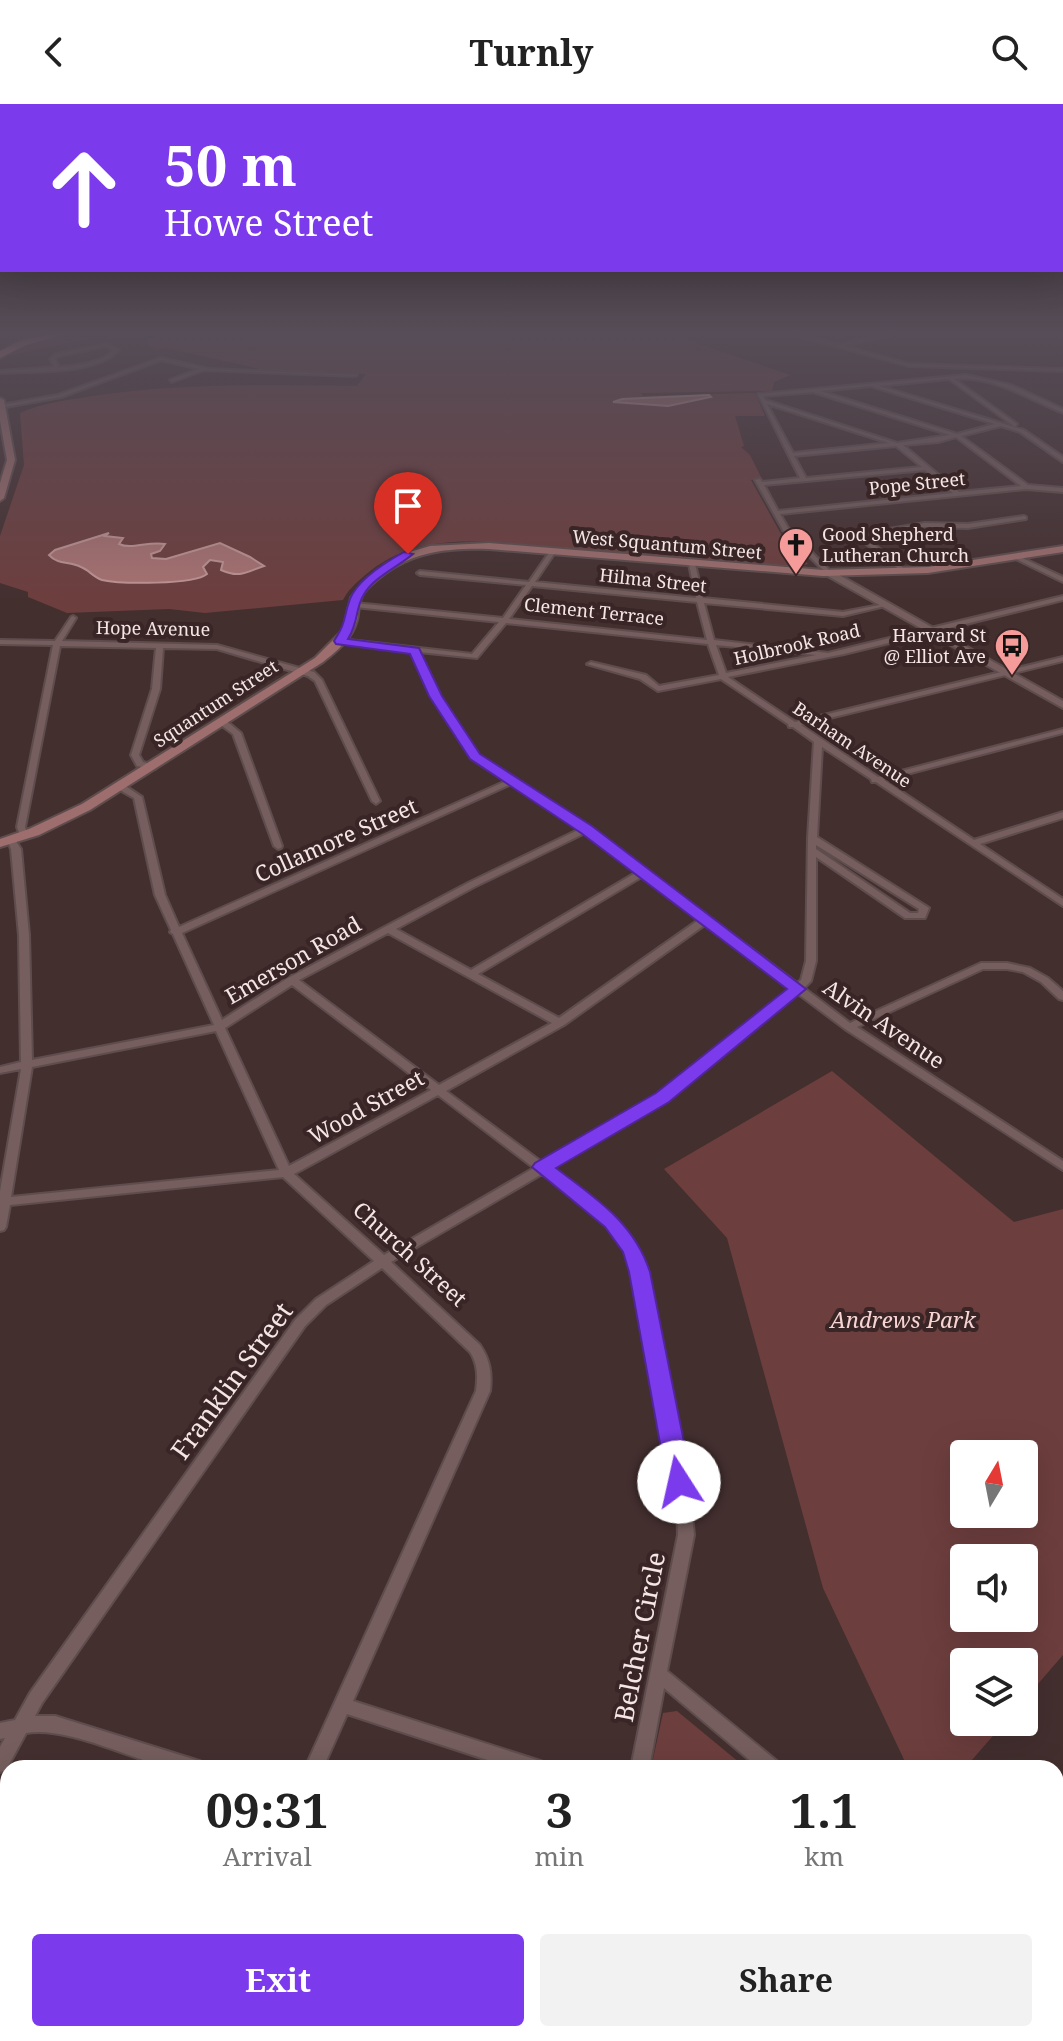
<!DOCTYPE html>
<html lang="en">
<head>
<meta charset="utf-8">
<style>
  body { margin:0; font-family:"Noto Serif",serif; background:#f2f2f2; color:#222; height:100vh; display:flex; flex-direction:column; font-size:30px; white-space:nowrap }
  * { box-sizing:border-box; margin:0 }
  p { font-size:26px; color:#767676 }
  .icon { flex:none; width:44px; height:44px; fill:none; stroke:currentColor; stroke-width:2; stroke-linecap:round; stroke-linejoin:round }
  .map { position:relative; flex:1; overflow:hidden }
  .sheet { position:absolute; left:0px; top:1656px; width:1064px; height:282px; display:flex; flex-direction:column; background:#fff; border-radius:24px 24px 0 0; box-shadow:0 8px 32px #0002 }
  .sheet>* { flex:none }
  .guide { position:absolute; left:0px; top:0px; width:1064px; height:168px; box-shadow:0 8px 32px #0002; background:#7c3aed; color:#fff; overflow:hidden }
  .needle { width:52px; rotate:10deg }
  .controls { position:absolute; left:950px; top:1336px; display:grid; gap:16px }
  .controls a { display:grid; place-items:center; width:88px; height:88px; border-radius:8px; background:#fff; box-shadow:0 8px 32px #0002; font-size:40px }
  .pin { position:absolute; display:grid; place-items:center; width:68px; height:68px; color:#fff; margin:-82px -34px; border-radius:50% 50% 50% 0; rotate:-45deg; box-shadow:0 0 8px #0007 }
  .pin .icon { rotate:45deg }
  .me { position:absolute; width:88px; margin:-44px; rotate:350deg; stroke-linejoin:round; filter:drop-shadow(0 0 6px #0008) }
  .turn { display:flex; align-items:center; gap:28px; height:168px; padding:0 32px; font-size:36px }
  .turn .icon { width:104px; height:104px; stroke-width:2.5 }
  .turn b { display:block; font-size:56px; line-height:68px }
  .eta { display:flex; justify-content:space-evenly; align-items:center; height:136px; text-align:center }
  .eta b { font-size:48px; font-weight:700; line-height:56px }
  .cta { display:flex; gap:16px; margin-top:auto; padding:16px 32px }
  .cta a { flex:1; height:92px; border-radius:8px; background:#7c3aed; color:#fff; font-size:32px; font-weight:700; line-height:92px; text-align:center }
  .cta a+a { background:#f2f2f2; color:#222 }
  header { display:flex; justify-content:space-between; align-items:center; height:104px; padding:0 32px; background:#fff; font-size:36px; font-weight:700 }
  .map>svg:first-child { display:block }
</style>
</head>
<body>
<header><svg class="icon" aria-label="back" viewBox="0 0 24 24"><path d="M15 5l-7 7 7 7"/></svg>Turnly<svg class="icon" aria-label="search" viewBox="0 0 24 24"><circle cx="10" cy="10" r="6"/><path d="M15 15l6 6"/></svg></header>
<div class="map">
<svg width="1063" height="1937" viewBox="0 0 1063 1937">
  <rect width="100%" height="100%" fill="#442f2f"/>
  <path fill="#6d3e3e" fill-rule="evenodd" d="M93 227H126L8 252 37 238Z
    M136 227H662L790 271 774 278 772 287 641 289 643 292 755 289 765 312H735L744 342 741 343 750 351 762 375 751 376 781 430 808 460 790 464 496 438C446 436 403 438 364 472 356 479 348 486 343 496L205 509 169 505 67 509 28 493V488L0 479V432L24 361 20 309C41 299 69 296 92 292 180 279 268 281 357 282L366 270 265 266 165 244 155 246 145 238 161 232Z
    M832 967 1014 1118 1063 1105V1551L1024 1596V1558H964V1618H1005L965 1664H908L823 1484 727 1134 664 1065ZM964 1350H1024V1410H964ZM1024 1454V1514H964V1454Z
    M677 1607 746 1664H651L663 1609Z
    M1056 1918 1061 1922 1052 1937H722L715 1930H1056Z"/>
  <path fill="#a87272" stroke="#bf9594" stroke-width="2" d="M709 291 711 293 668 302 613 298 622 295Z
    M109 429 105 432 123 434 119 440C132 446 147 437 165 440L160 447 151 450 152 454 166 455 220 439 250 453 264 462C248 467 241 475 221 466L223 458 210 456 203 463 207 470C194 481 120 480 102 476 93 473 89 466 81 463 69 457 58 461 49 451L55 446Z"/>
  <g fill="none" stroke-linecap="round" stroke-linejoin="round">
    <defs>
      <path id="minor" d="M779 227H785L838 241 906 227 844 242 909 260 1063 265V267L909 262Z
        M107 240 119 246C97 271 32 267 0 269V267L54 263 50 255 56 250ZM106 242 114 246C101 260 77 261 59 263L55 255 59 252Z
        M161 254 209 265 357 271 355 272 204 266 172 278 170 276 200 265 161 256 61 293 0 304 1 301 58 291Z
        M966 271 1011 281 1063 305V309C1028 295 993 271 954 275L1017 320 1015 323 949 275 879 282 1024 326 1063 353V358L1020 328 1001 322 961 332 1028 381 1063 384V388L1026 385 780 410 788 424 832 469 827 470 783 426 755 376 760 375 762 378 800 374 758 290ZM871 282 995 320 957 330 820 287ZM813 288 950 331 897 339 765 296 763 292ZM767 300 889 339 793 349ZM956 333 1021 382 959 388 903 341 938 338ZM896 342 922 363 806 374 794 352ZM925 366 953 389 778 407 764 381Z
        M1024 412 1026 413V415L968 424 925 423 865 431 866 434 906 466V468L904 469 861 436 859 430 925 419 968 420Z
        M553 445 556 447 535 478 696 494 689 460 692 458 695 460 703 494 843 508 885 500V502L843 512 704 499 714 536 828 549 1063 492V496L844 550 728 573 795 618 1063 553V557L801 621 878 673 1063 625V629L884 676 974 736 1063 708V714L980 740 1063 795V802L876 678H872L871 675 822 643 817 733 929 804 925 814H905L816 753V857L811 877 804 884 850 919 981 859H1007L1030 864 1048 874 1063 887V896L1059 895 1041 878 1023 868 1007 865H983L857 923 1063 1057V1066L845 925 797 889 667 996 551 1065C590 1094 631 1119 646 1168L691 1402 694 1431 667 1567 778 1658 781 1664H759L664 1584 649 1664H631L678 1431 677 1402 631 1159C614 1118 576 1095 542 1070L391 1158 480 1241C490 1256 492 1269 490 1287L353 1597 537 1656 543 1658 546 1664H512L347 1610 323 1664H305L476 1287C478 1273 478 1260 470 1248L382 1164 326 1201 305 1222 42 1599 35 1612H55L196 1656 202 1658 205 1664C192 1664 178 1666 167 1663 126 1653 66 1622 26 1629L6 1666 0 1668V1643L5 1634 0 1635V1619L15 1616 30 1589 295 1216 316 1195 374 1157 283 1073 10 1101 6 1123 4 1126 0 1127V1087L21 965 0 969V963L21 958 19 831 11 745 7 736 11 733 14 734 21 745 29 831 32 956 214 921 173 830 170 828 171 826 155 791 134 694 118 685V681H124L142 693 165 791 179 823 506 677 472 655 431 592 411 547 340 539 336 537 340 535 472 550 499 518 355 503 352 501 355 499 503 514 526 481 420 471 417 469 420 467 529 478 551 446ZM532 482 697 498 707 536 509 515ZM506 519 708 540 719 571 659 582 646 571 591 558 587 560 640 575 658 587 721 575 788 620 789 623H793L814 638 808 734 806 857 801 876 797 879 589 723 478 651 439 592 419 548 477 554ZM716 541 816 551 726 569ZM511 680 580 725 468 779 288 874 222 916 182 829ZM585 729 637 768 471 866 396 825 474 783ZM816 741 919 805 918 809H910L816 745ZM643 772 700 815 559 914 478 870ZM706 820 791 884 659 992 543 1059 446 987 564 921ZM388 829 552 919 439 981 299 876ZM292 881 431 986 289 1062 225 924ZM216 927 279 1066 11 1093 32 963ZM438 991 534 1064 384 1151 294 1070Z
        M1016 451 1063 473V478L1014 454V452Z
        M73 512 76 514 62 537 217 541 314 568 322 576 380 697 376 700 372 697 315 577 308 572 217 545 163 544 160 585 139 651 143 658 155 661V665L137 662 131 651 152 585 156 544 60 542 25 723 28 732 27 734H21L17 723 53 541 0 540V536L55 537 71 513Z
        M218 615H224L241 629 282 742 281 744 278 745 274 742 233 630 218 619Z
        M1056 1890 1063 1893V1916L1056 1913Z
        M173 1930H194L191 1937H170Z
        M690 1930H714L717 1937H693Z"/>
      <path id="tertiary" d="M826 467H832L1063 597V604L826 471Z"/>
      <path id="secondary" d="M0 294 4 296 15 356 4 394 0 397V379L7 356 0 317Z
        M489 439 823 466 928 463 1063 442V448L928 469 823 472 489 445C449 444 411 447 379 474 373 479 365 485 362 492 358 499 359 508 357 516 352 535 337 547 323 558L90 706 39 731 0 743V735L29 725 82 700 315 554 343 526 351 494 357 486 386 460 413 447 430 442Z"/>
      <path id="motorway" d="M63 227H77L26 241 0 254V247L20 237Z"/>
    </defs>
    <use href="#minor" stroke="#5f4d4d" stroke-width="4"/>
    <use href="#tertiary" stroke="#5f4d4d" stroke-width="4"/>
    <use href="#secondary" stroke="#5f4d4d" stroke-width="4"/>
    <use href="#motorway" stroke="#5f4d4d" stroke-width="4"/>
    <use href="#minor" fill="#755e5d" fill-rule="evenodd"/>
    <use href="#tertiary" fill="#755e5d" fill-rule="evenodd"/>
    <use href="#secondary" fill="#9d6e6d" fill-rule="evenodd"/>
    <use href="#motorway" fill="#fa9393" fill-rule="evenodd"/>
  </g>
  <linearGradient id="sky" x2="0" y2="1"><stop stop-color="#251a1a"/><stop offset="0.46" stop-color="#564d58"/><stop offset="1" stop-color="#564d58" stop-opacity="0"/></linearGradient>
  <rect width="1063" height="498" fill="url(#sky)"/>
  <path fill="#7c3aed" stroke="#51269a" stroke-width="2" d="M404 448 413 450C398 463 373 473 363 492 355 506 359 517 348 535L419 544 442 592 480 650 592 722 806 885 669 998 556 1064C595 1094 634 1118 650 1168L692 1378 688 1385 679 1388 671 1385 667 1378 629 1168 623 1148 605 1123 532 1063 535 1059 656 989 787 885 581 729 470 655 429 592 410 550 336 540 334 537C347 517 343 514 350 495 358 475 386 458 404 448Z"/>
  <defs>
    <symbol id="church-pin" viewBox="-11 -11 22 30"><path d="M0 17L-7.5 6A9.5 9.5 0 1 1 7.5 6Z" fill="#f59b9a" stroke="#392525"/><path d="M-1.2-6h2.4v3.5h3.3v2.4h-3.3V6h-2.4V-.1h-3.3v-2.4h3.3Z" fill="#111"/></symbol>
    <symbol id="bus-pin" viewBox="-11 -11 22 30"><path d="M0 17L-7.5 6A9.5 9.5 0 1 1 7.5 6Z" fill="#f59b9a" stroke="#392525"/><path d="M-5-6H5V4H4V6H2V4H-2V6H-4V4H-5ZM-3.5-4V0h7V-4ZM-3.5 1.2v1.5H-2V1.2ZM2 1.2v1.5H3.5V1.2Z" fill="#111"/></symbol>
  </defs>
  <g fill-rule="evenodd">
    <use href="#church-pin" x="776" y="421" width="40" height="54"/>
    <use href="#bus-pin" x="992" y="522" width="40" height="54"/>
  </g>
  <g text-anchor="middle" stroke-width="8" stroke-linejoin="round" paint-order="stroke">
    <g font-size="18" fill="#f4e6e5" stroke="#392525">
      <text transform="translate(917 380) rotate(-6)" y="6">Pope Street</text>
      <text transform="translate(667 441) rotate(5)" y="6">West Squantum Street</text>
      <text transform="translate(653 477) rotate(6)" y="6">Hilma Street</text>
      <text transform="translate(594 508) rotate(6)" y="6">Clement Terrace</text>
      <text transform="translate(153 525) rotate(1)" y="6">Hope Avenue</text>
      <text transform="translate(797 541) rotate(-13)" y="6">Holbrook Road</text>
      <text transform="translate(216 600) rotate(-33)" y="6">Squantum Street</text>
      <text transform="translate(852 641) rotate(34)" y="6">Barham Avenue</text>
    </g>
    <g font-size="18" fill="#f4e6e5" stroke="#392525" text-anchor="start">
      <text x="822" y="437">Good Shepherd<tspan x="822" dy="21">Lutheran Church</tspan></text>
      <text x="986" y="538" text-anchor="end">Harvard St<tspan x="986" dy="21">@ Elliot Ave</tspan></text>
    </g>
    <g font-size="22" fill="#f4e6e5" stroke="#392525">
      <text transform="translate(336 736) rotate(-24)" y="8">Collamore Street</text>
      <text transform="translate(293 856) rotate(-30)" y="8">Emerson Road</text>
      <text transform="translate(884 920) rotate(34)" y="8">Alvin Avenue</text>
      <text transform="translate(366 1003) rotate(-29)" y="8">Wood Street</text>
      <text transform="translate(410 1150) rotate(42)" y="8">Church Street</text>
    </g>
    <g font-size="22" font-style="italic" fill="#f7d4d3" stroke="#392525">
      <text x="903" y="1224">Andrews Park</text>
    </g>
    <g font-size="26" fill="#f4e6e5" stroke="#392525">
      <text transform="translate(232 1277) rotate(-54)" y="9">Franklin Street</text>
      <text transform="translate(640 1533) rotate(-79)" y="9">Belcher Circle</text>
    </g>
  </g>
</svg>
<div class="controls">
<a><svg class="needle" viewBox="-14 -14 28 28"><path d="M0-13l5 13h-10z" fill="#e53935"/><path d="M0 13l5-13h-10z" fill="#767676"/></svg></a>
<a><svg class="icon" aria-label="sound" viewBox="0 0 24 24"><path d="M4 9h4l5-4v14l-5-4H4zM17 9q2 3 0 6"/></svg></a>
<a><svg class="icon" aria-label="layers" viewBox="0 0 24 24"><path d="M12 4l9 5-9 5-9-5zM3 14l9 5 9-5"/></svg></a>
</div>
<div class="pin" style="left:408px;top:450px;background:#d93025"><svg class="icon" aria-label="arrive" viewBox="0 0 24 24"><path d="M6 21V4h12l-3 4 3 4H6"/></svg></div>
<svg class="me" style="left:679px;top:1378px" viewBox="-20 -20 40 40"><circle r="19" fill="#fff"/><path d="M0-13L10 11 0 6-10 11z" fill="#7c3aed"/></svg>
<div class="guide">
<div class="turn"><svg class="icon" aria-label="ahead" viewBox="0 0 24 24"><path d="M12 20V5M6 11l6-6 6 6"/></svg><div><b>50 m</b>Howe Street</div></div>
</div>
<section class="sheet">
<div class="eta">
<div><b>09:31</b><p>Arrival</p></div>
<div><b>3</b><p>min</p></div>
<div><b>1.1</b><p>km</p></div>
</div>
<div class="cta"><a>Exit</a><a>Share</a></div>
</section>
</div>
</body>
</html>
